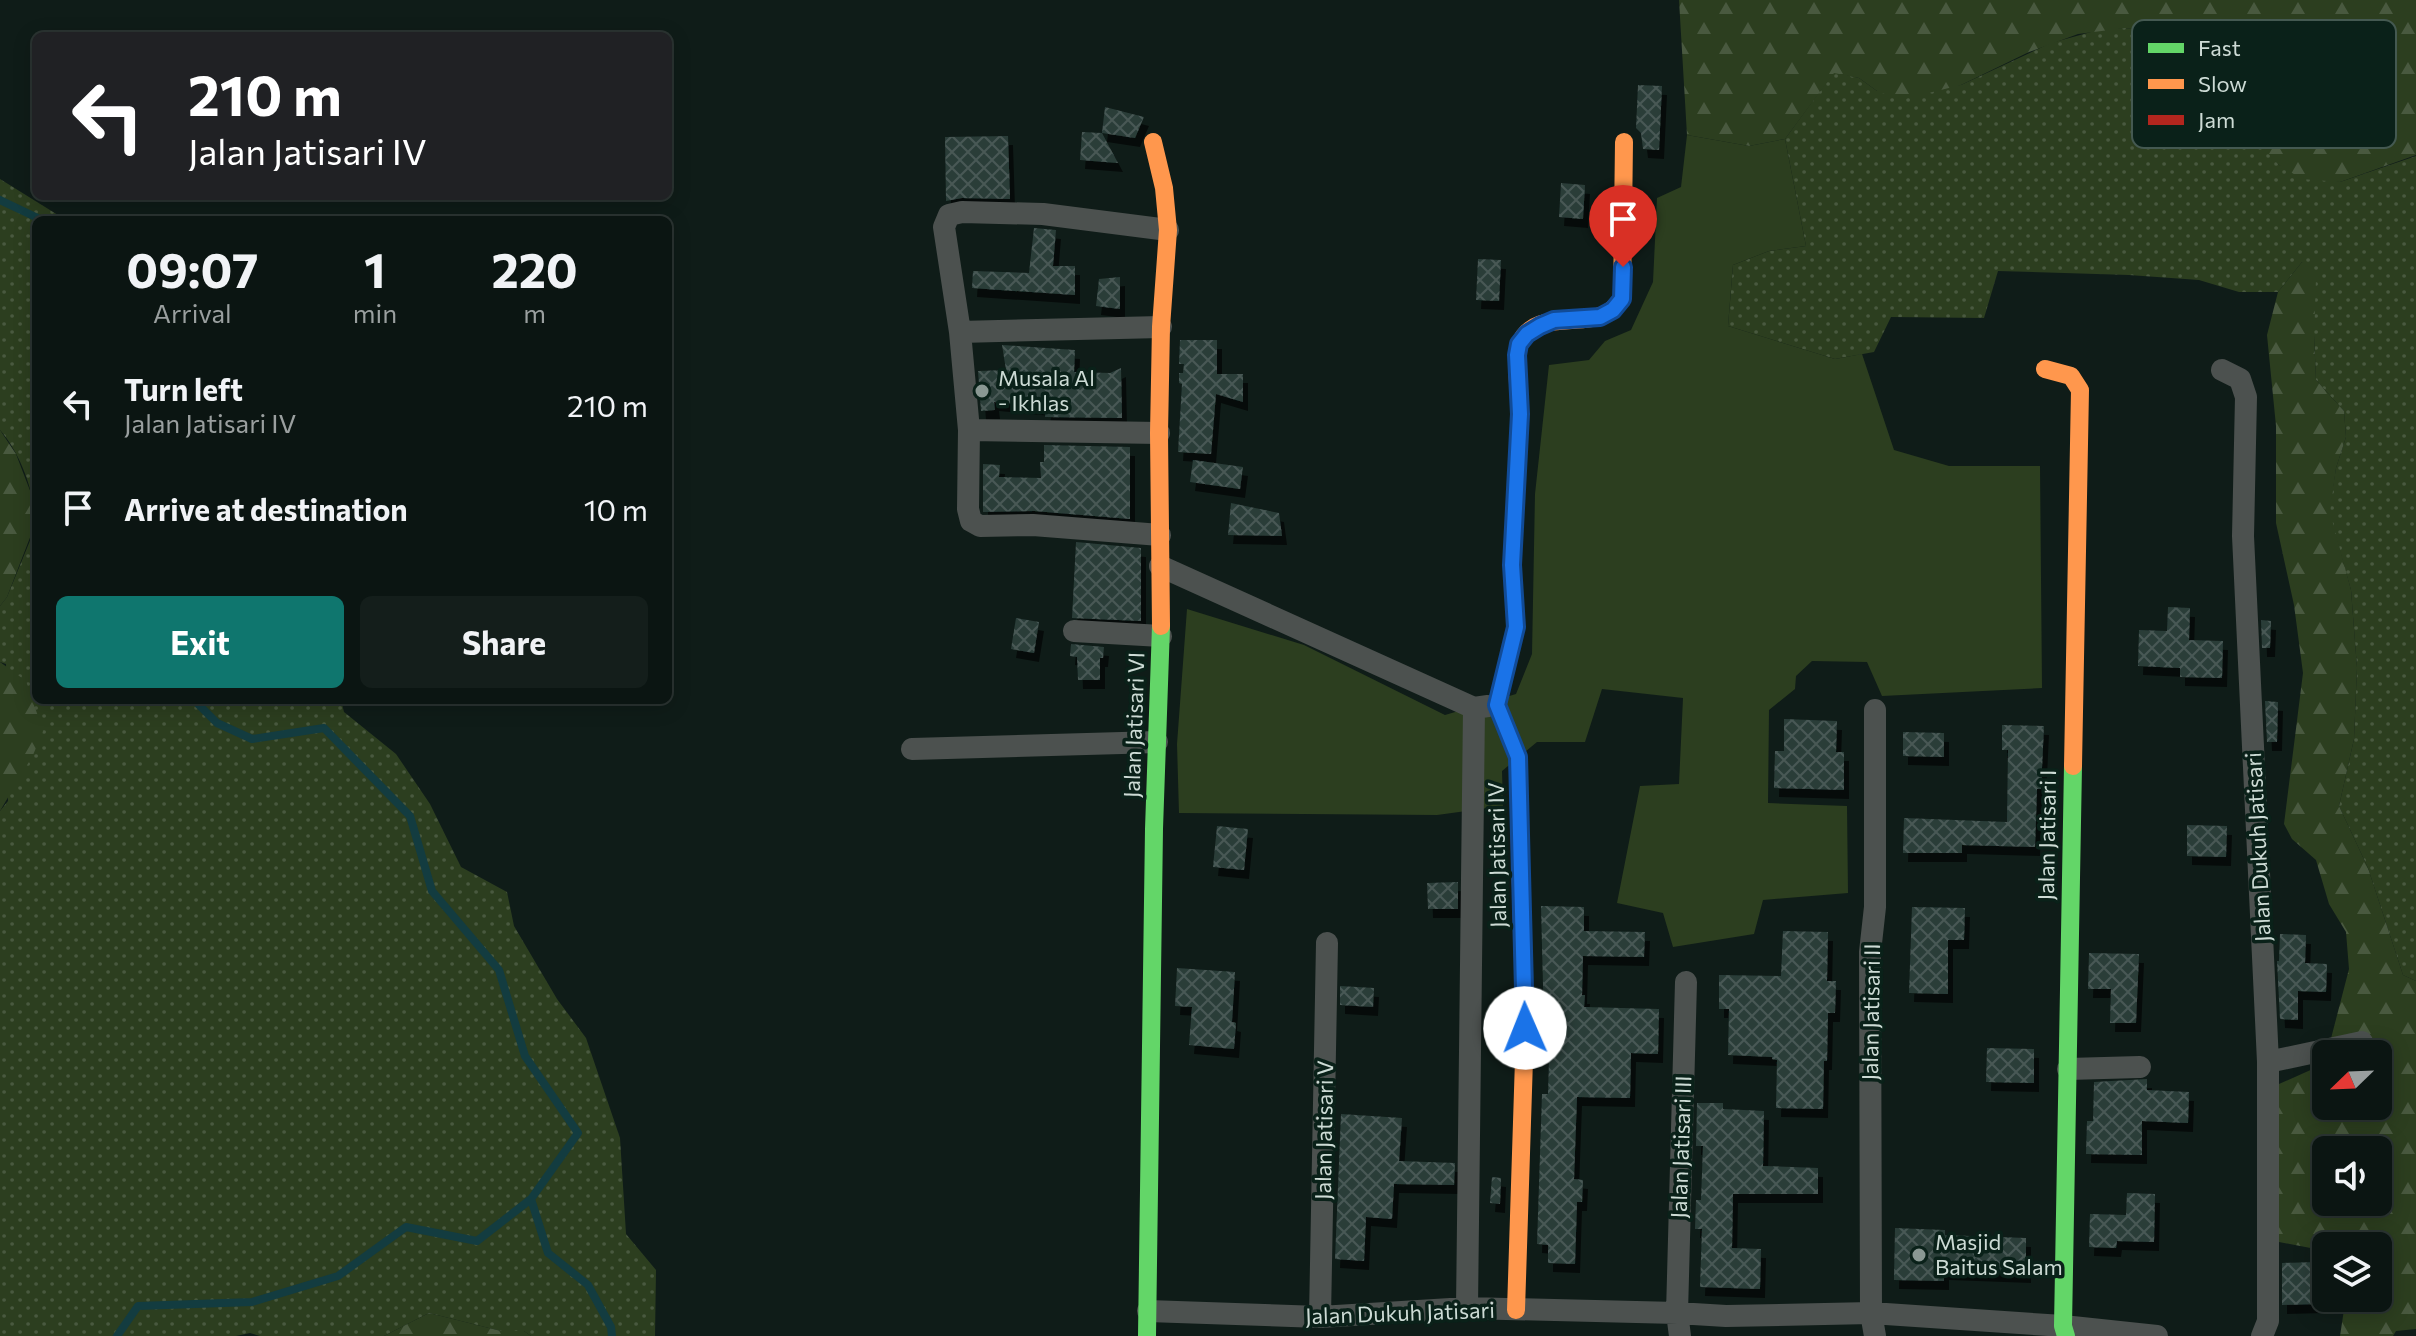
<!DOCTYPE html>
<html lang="en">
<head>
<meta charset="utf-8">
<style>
  body { margin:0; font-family:Commissioner,sans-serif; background:#141e1b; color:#f1f3f6; height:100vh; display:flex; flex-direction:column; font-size:30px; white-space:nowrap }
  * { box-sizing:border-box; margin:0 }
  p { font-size:26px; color:#9a9f9f }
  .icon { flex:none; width:44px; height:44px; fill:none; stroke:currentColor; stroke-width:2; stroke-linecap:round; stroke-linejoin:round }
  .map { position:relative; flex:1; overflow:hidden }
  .side { position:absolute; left:32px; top:216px; width:640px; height:488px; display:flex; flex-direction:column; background:#0b1512; border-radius:12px; box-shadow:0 4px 20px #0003,0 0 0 2px #2b3432 }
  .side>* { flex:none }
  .top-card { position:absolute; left:32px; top:32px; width:640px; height:168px; border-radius:12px; box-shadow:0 4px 20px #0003,0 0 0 2px #2b3432; background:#202124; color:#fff; overflow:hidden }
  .needle { width:52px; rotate:247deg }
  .controls { position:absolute; left:2312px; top:1040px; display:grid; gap:16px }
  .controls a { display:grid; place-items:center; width:80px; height:80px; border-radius:12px; background:#0b1512; box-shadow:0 4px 20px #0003,0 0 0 2px #2b3432; font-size:40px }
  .pin { position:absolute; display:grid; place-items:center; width:68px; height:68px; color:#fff; margin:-82px -34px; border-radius:50% 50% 50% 0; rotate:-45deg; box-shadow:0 0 8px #0007 }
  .pin .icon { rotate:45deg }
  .me { position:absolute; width:88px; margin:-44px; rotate:359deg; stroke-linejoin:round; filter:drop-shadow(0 0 6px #0008) }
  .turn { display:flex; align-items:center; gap:28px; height:168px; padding:0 24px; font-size:36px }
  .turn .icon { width:104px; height:104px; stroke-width:2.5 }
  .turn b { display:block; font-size:56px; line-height:68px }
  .eta { display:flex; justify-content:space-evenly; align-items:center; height:136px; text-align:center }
  .eta b { font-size:48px; font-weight:700; line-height:56px }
  .cta { display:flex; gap:16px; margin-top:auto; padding:16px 24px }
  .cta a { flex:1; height:92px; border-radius:12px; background:#0f766e; color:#fff; font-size:32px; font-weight:700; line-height:92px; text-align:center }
  .cta a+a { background:#141e1b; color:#f1f3f6 }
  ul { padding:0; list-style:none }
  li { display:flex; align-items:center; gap:24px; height:104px; padding:0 24px }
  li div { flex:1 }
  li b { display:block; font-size:30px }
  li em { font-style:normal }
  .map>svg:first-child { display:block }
</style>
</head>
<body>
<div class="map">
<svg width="2416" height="1336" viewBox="0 0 2416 1336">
  <defs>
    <pattern id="grass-dots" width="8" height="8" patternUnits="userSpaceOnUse" patternTransform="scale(2)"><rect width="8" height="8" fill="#2c3e1f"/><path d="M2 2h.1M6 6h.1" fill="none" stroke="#49593f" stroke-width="1.8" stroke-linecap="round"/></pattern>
    <pattern id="forest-firs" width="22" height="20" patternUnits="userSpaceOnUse" patternTransform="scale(2)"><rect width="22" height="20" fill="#2c3e1f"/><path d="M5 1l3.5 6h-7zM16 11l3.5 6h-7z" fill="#49593f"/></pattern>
    <pattern id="building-cross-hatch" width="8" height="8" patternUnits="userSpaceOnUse" patternTransform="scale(2)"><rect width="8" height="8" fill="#2a3d39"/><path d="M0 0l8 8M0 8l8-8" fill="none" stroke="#485855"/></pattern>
    <filter id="shadow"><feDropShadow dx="5" dy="9" stdDeviation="0" flood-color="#0009"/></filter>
  </defs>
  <rect width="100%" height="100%" fill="#0f1c18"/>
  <path fill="url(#grass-dots)" d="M2125 28 2147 31 2168 40 2199 66 2279 165 2340 182 2416 156V981L2403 975 2368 868 2339 806 2354 739 2357 668 2351 590 2329 512 2336 468 2346 437 2344 411 2316 380 2314 335 2302 262 2278 292H2239L2199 280 2129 275 1998 271 1984 318 1891 317 1874 352 1835 359 1728 326 1733 265 1769 251 1806 246 1785 139 1834 72 1859 78 1877 91 1961 85 2051 43 2102 29Z
    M0 179 66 220H36V522C34 492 21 454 0 430Z
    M36 526V700H341L344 712 396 754 430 804 461 867 507 892 514 926 557 999 586 1038 620 1138 626 1234 656 1270 655 1336H531L524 1331H501L429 1313 384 1336H260L250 1333 236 1336H0V811L8 801 6 664 0 662V606L7 597Z"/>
  <path fill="url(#forest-firs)" fill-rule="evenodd" d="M1679 0H2416V155L2340 182 2302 179 2279 165 2261 146 2199 66 2168 40 2147 31 2125 28 2078 34 2029 52 1961 85 1900 100 1877 91 1859 78 1834 73 1785 139 1749 146 1687 135Z
    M2302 262 2316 278 2314 335 2316 380 2344 411 2346 437 2336 468 2330 512 2351 590 2357 668 2354 739 2339 806 2368 868 2403 975 2416 981V1329L2396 1331 2393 1336H2340L2345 1303 2339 1298H2378V1246H2326V1251L2279 1242V1084L2324 1064 2326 1058V1106H2378V1054H2327L2349 969 2346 932 2329 904 2316 860 2292 839 2284 824 2303 673 2294 605 2276 523V426L2267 335 2278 292ZM2326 1150H2378V1202H2326Z
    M0 430 16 454 34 501 36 522 7 597 0 606Z
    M0 662 26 681 43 731 33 755 0 811Z
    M429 1313 501 1331H524L531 1336H384Z"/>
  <path fill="#2c3e1f" d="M1687 135 1749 146 1785 139 1806 246 1769 251 1733 265 1728 326 1835 359 1862 354 1894 450 1949 466H2040L2042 688 1882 696 1867 662 1812 661 1796 676 1795 689 1769 710 1768 803 1847 806 1848 893 1763 900 1754 934 1673 947 1663 913 1617 903 1640 786 1679 784 1683 698 1602 689 1585 742H1537L1502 771 1503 806 1437 815 1179 813 1177 744 1187 609 1304 645 1445 715 1516 694 1532 654 1535 494 1549 365 1589 360 1605 341 1631 330 1653 282 1657 198 1681 187Z"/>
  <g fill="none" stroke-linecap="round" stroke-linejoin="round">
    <path stroke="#133c40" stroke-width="8" d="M0 200 42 220
      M194 700 217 723 252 739 324 728 410 816 432 891 499 970 525 1056 578 1133 531 1199 548 1253 588 1285 611 1327 612 1336
      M117 1336 138 1306 252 1302 338 1276 406 1227 477 1241 531 1199"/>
  </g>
  <path fill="url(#building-cross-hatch)" filter="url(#shadow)" d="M1638 85 1662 86 1659 150 1643 149 1641 133 1636 128Z
    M1105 107 1144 117 1135 138 1102 133Z
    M1082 132 1102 133 1118 163 1080 160Z
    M1008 136 1010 199 962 198 946 201 945 137Z
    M1561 183 1585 185 1583 219 1559 217Z
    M1034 228 1056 230 1053 266H1075V295L972 288 973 271 1029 273Z
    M1478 259 1501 260 1499 301 1476 300Z
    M1120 277V309L1096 306 1099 279Z
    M1180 340H1217V374H1243V402L1216 394 1211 454 1178 452 1182 384 1179 383V373H1183L1184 364H1179Z
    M1002 345 1075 350 1074 372 1110 373 1121 368 1122 418 1045 417 1046 407 994 402 995 410 981 411 978 371 1006 370Z
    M1044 445 1130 447V519L1034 511 983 512V464L1000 465 999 477 1041 478 1040 462H1044Z
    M1193 460 1243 467 1240 489 1190 482Z
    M1231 503 1279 513 1282 536 1228 535Z
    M1076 542 1141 548V621L1072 618Z
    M2168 607 2190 608 2189 640 2223 641 2222 678 2180 677V668L2138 666 2139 630 2167 631Z
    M1016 618 1039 622 1034 653 1011 649Z
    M2261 620 2271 621 2270 648H2262Z
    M1071 644 1104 647 1103 658H1100V680H1078L1077 657 1070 656Z
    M2265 701 2278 702 2277 742H2267Z
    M1784 719 1837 721 1836 752H1844V790L1774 788 1775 751H1784Z
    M2002 725 2044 726 2041 789H2037L2035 847 1962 845V853H1903L1904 818 2007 822 2008 750H2002Z
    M1903 732 1944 733V757L1903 756Z
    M2187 825 2227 826 2226 857 2187 856Z
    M1217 826 1248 829 1244 870 1213 867Z
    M1458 882V909H1428L1427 883Z
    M1541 906 1584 907V931L1645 932 1644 957 1583 956 1582 995H1585L1584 1007 1659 1009 1658 1054 1631 1053 1630 1098 1577 1097 1574 1179 1583 1180 1582 1202H1577L1575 1264 1548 1263V1245L1537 1244 1542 1094H1548L1550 1024H1544Z
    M1912 907 1965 908 1964 940H1948V994L1909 993Z
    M1783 931 1828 932 1827 981H1836L1835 1013H1828L1827 1061H1824L1823 1109 1776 1108 1777 1060 1772 1059V1057L1728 1055 1729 1009H1719V975L1781 976Z
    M2280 934 2306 935 2305 963 2327 964 2326 992 2298 991V1020L2280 1019 2277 961H2279Z
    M2089 953 2139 954 2136 1023H2110L2111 989H2088Z
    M1177 968 1235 972 1232 1022 1236 1023 1234 1049 1189 1045 1192 1007 1175 1006Z
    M1340 986 1374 988 1373 1007 1340 1005Z
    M1987 1048 2034 1049V1083L1986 1082Z
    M2147 1079V1090L2189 1092 2188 1123 2142 1121V1155L2086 1154 2087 1121H2093L2094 1082Z
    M1697 1103H1723V1109L1764 1111 1763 1166 1818 1168V1194H1733L1732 1248 1761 1249 1760 1289 1700 1287 1702 1229H1695L1696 1200H1701L1703 1146H1696Z
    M1341 1114 1402 1118 1399 1161 1455 1163 1454 1185 1394 1184 1392 1219 1366 1217 1364 1261 1335 1259Z
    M1492 1177 1501 1178 1500 1204 1490 1203Z
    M2127 1193 2155 1194 2154 1242 2117 1241 2116 1248 2089 1247 2090 1214 2126 1215Z
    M1895 1228 1945 1230V1235L2026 1238V1274L1944 1271V1281L1894 1280Z
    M2319 1262 2320 1304 2282 1305V1263Z"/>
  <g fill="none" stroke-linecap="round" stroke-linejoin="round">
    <path stroke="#4c514f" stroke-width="22" d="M960 332 1161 327
      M2222 370 2240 379 2246 397 2243 536 2268 1062V1321L2262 1336
      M969 430 1159 433
      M1160 535 1033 525 980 526 971 521 968 509 969 430 960 332 944 227 949 215 962 212 1043 214 1168 230
      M1160 566 1474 708 1488 706
      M1074 631 1161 636
      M912 749 1157 742
      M2268 1062 2362 1042
      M2068 1069 2140 1067
      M1467 1308 1474 708
      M1148 1311 1320 1317 1467 1308 1677 1313 1726 1316 1871 1313 2063 1326 2157 1336
      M1320 1317 1327 943
      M1680 1336 1677 1313 1686 982
      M1875 1336 1871 1313 1870 952 1875 907V710"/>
    <path stroke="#63d668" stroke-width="18" d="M1147 1336 1154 829 1161 626
      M2066 1336 2063 1326 2073 766"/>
    <path stroke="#ff974d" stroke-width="18" d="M1153 142 1164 188 1168 230 1161 327 1159 433 1161 626
      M2045 369 2071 376 2080 390 2073 766
      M1518 384C1518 373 1515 358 1519 346 1531 310 1578 326 1603 315 1612 312 1616 306 1622 299L1624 142
      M1516 1310 1525 1028 1520 852"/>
    <path stroke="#b3261e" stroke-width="18" d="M1518 384 1520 414 1512 565 1516 627 1497 705 1518 757 1520 852"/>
  </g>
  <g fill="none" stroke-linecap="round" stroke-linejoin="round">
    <defs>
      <path id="route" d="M1525 1028 1518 757 1497 705 1516 627 1512 565 1520 414 1517 355 1519 344 1527 334 1540 326 1554 320 1600 317 1613 310 1622 299 1623 267"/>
    </defs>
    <use href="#route" stroke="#114b97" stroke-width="20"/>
    <use href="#route" stroke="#1a73e8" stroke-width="14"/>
  </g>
  <g fill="#8a9893" stroke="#0a2119" stroke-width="3">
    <circle cx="982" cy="391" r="8"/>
    <circle cx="1919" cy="1255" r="8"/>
  </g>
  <g text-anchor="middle" stroke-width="7" stroke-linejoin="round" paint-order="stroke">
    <g font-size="22" fill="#cddbd5" stroke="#0a2119" text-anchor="start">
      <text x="998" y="386">Musala Al<tspan x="998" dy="25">- Ikhlas</tspan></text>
      <text x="1935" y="1250">Masjid<tspan x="1935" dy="25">Baitus Salam</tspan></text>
    </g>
    <g font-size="22" fill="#cddbd5" stroke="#0a2119">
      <text transform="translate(1134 725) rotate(-88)" y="8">Jalan Jatisari VI</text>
      <text transform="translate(2047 835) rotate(-89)" y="8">Jalan Jatisari I</text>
      <text transform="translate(2258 847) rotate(-93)" y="8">Jalan Dukuh Jatisari</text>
      <text transform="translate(1497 855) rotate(-91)" y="8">Jalan Jatisari IV</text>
      <text transform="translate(1871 1012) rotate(-89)" y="8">Jalan Jatisari II</text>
      <text transform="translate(1324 1130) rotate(-89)" y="8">Jalan Jatisari V</text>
      <text transform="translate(1681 1147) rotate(-88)" y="8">Jalan Jatisari III</text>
      <text transform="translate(1400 1313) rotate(-2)" y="8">Jalan Dukuh Jatisari</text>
    </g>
  </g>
  <rect x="2132" y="20" width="264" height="128" rx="12" fill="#0a2119" stroke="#445951" stroke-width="2"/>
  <rect x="2148" y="43" width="36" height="10" fill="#63d668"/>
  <rect x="2148" y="79" width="36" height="10" fill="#ff974d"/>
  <rect x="2148" y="115" width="36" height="10" fill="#b3261e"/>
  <g font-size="22" fill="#cddbd5">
    <text x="2198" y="56">Fast</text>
    <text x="2198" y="92">Slow</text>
    <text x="2198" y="128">Jam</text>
  </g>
</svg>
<div class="controls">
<a><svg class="needle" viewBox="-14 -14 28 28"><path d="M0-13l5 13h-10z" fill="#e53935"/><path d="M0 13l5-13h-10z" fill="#9a9f9f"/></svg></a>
<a><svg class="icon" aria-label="sound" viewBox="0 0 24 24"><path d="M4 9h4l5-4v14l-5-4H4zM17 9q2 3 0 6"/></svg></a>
<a><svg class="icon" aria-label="layers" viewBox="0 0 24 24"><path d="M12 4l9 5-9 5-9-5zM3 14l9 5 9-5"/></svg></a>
</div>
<div class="pin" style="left:1623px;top:267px;background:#d93025"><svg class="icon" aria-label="arrive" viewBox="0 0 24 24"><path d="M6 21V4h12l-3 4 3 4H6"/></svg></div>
<svg class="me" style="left:1525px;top:1028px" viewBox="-20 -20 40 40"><circle r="19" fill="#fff"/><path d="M0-13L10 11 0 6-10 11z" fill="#1a73e8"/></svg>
<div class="top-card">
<div class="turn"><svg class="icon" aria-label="left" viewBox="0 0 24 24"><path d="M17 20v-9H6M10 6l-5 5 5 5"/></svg><div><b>210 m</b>Jalan Jatisari IV</div></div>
</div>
<section class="side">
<div class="eta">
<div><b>09:07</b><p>Arrival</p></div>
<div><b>1</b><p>min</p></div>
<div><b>220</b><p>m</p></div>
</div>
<ul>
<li><svg class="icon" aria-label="left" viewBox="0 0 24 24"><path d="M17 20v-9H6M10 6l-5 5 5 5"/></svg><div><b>Turn left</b><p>Jalan Jatisari IV</p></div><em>210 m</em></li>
<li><svg class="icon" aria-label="arrive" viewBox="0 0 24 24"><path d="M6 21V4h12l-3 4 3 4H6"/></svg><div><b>Arrive at destination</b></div><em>10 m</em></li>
</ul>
<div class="cta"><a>Exit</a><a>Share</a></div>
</section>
</div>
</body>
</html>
